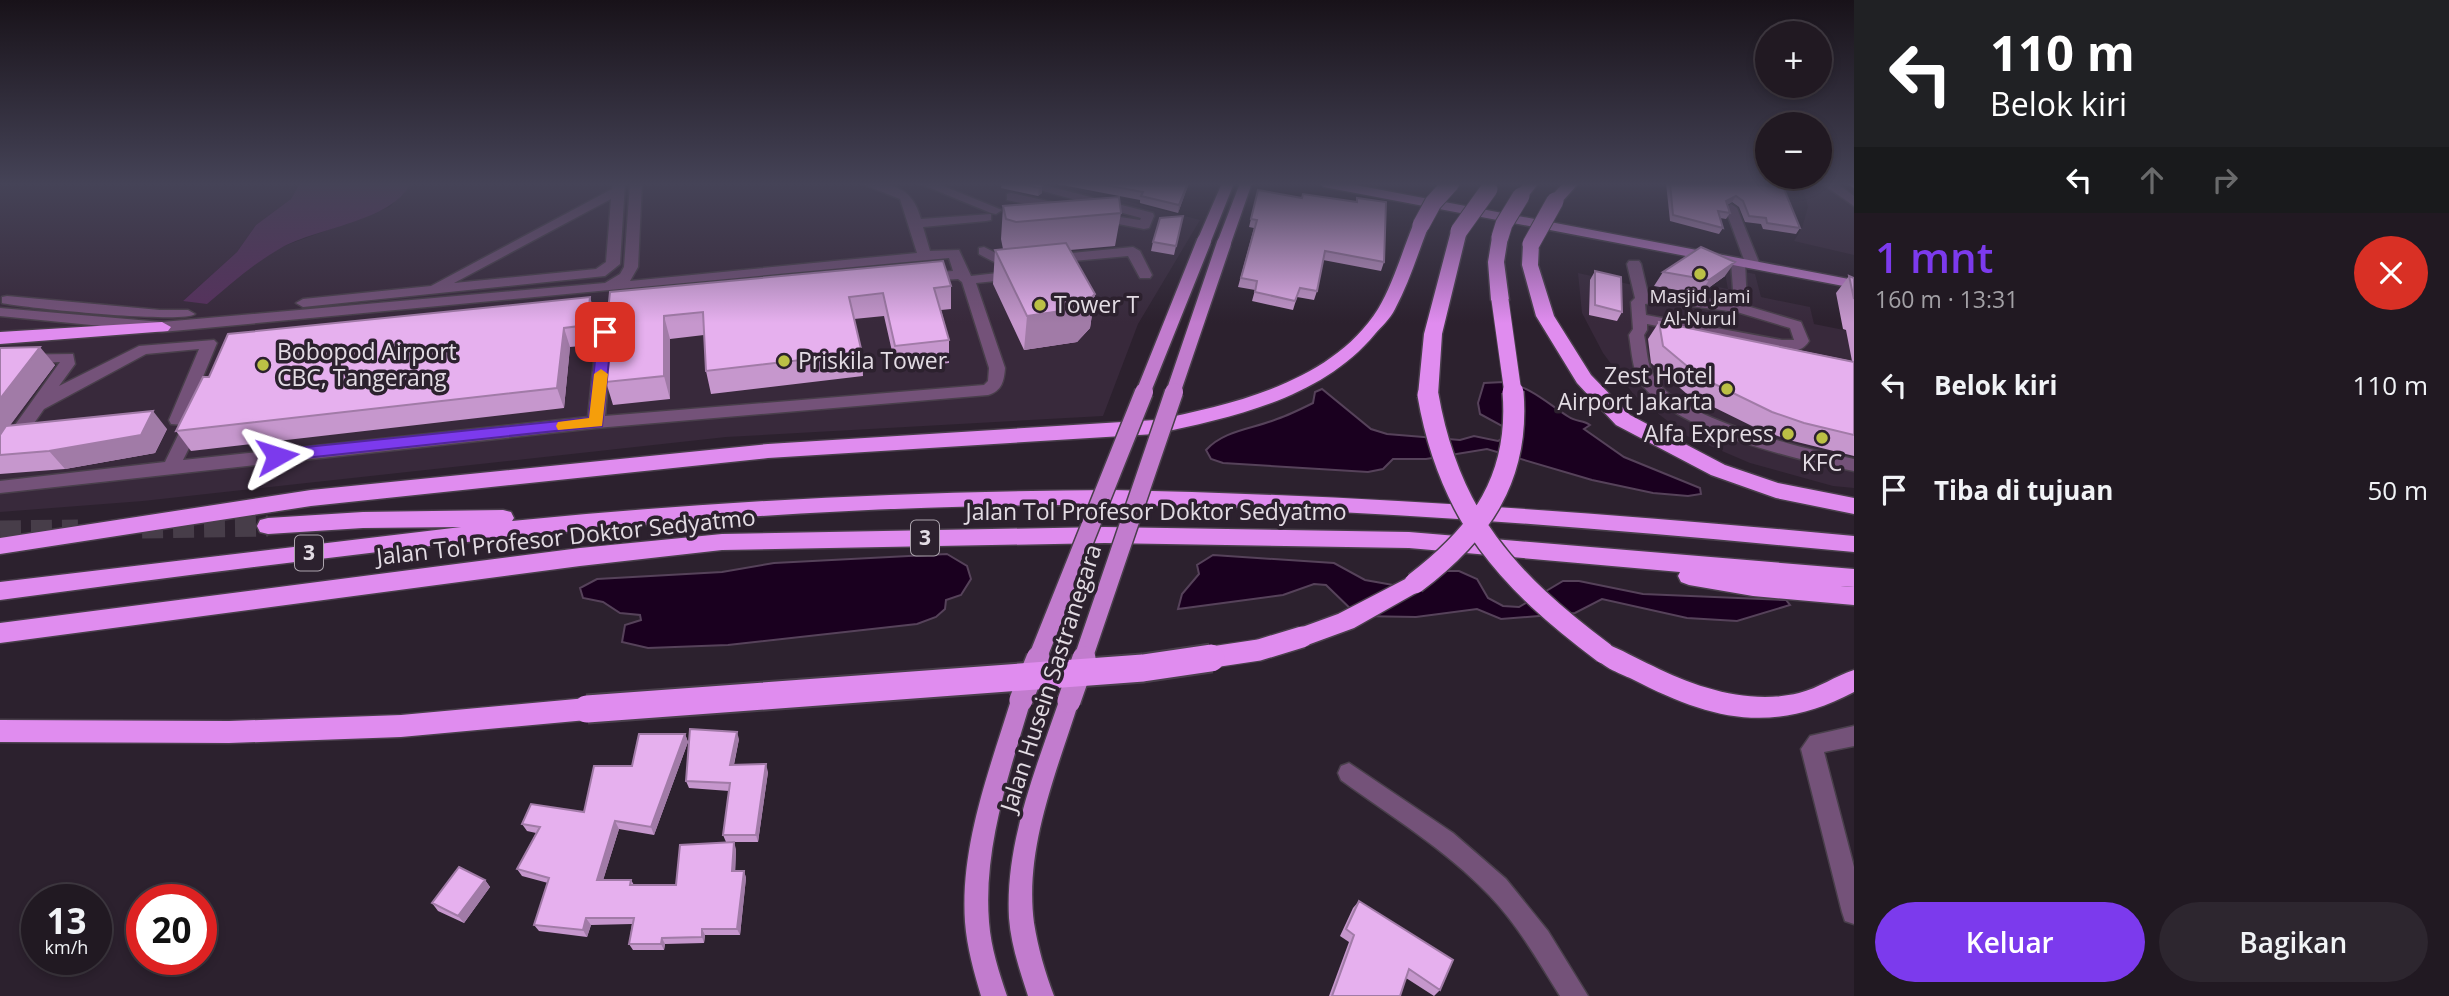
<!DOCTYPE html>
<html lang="id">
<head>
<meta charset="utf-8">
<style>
  body { margin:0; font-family:"Open Sans",sans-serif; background:#2d262f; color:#f1f3f6; height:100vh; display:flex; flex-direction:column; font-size:26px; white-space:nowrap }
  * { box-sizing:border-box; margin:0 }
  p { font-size:23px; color:#a2a0a5 }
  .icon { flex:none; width:38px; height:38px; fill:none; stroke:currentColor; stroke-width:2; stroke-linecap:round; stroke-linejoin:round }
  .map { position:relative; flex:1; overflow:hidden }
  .side { display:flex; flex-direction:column; background:#211922; width:595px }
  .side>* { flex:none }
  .banner { background:#202124; color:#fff; overflow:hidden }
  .tools { position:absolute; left:1755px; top:21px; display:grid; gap:14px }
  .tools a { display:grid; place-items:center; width:77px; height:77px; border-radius:50%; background:#211922; box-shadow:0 4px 10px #0003,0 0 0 2px #3e3840; font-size:35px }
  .speed { position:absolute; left:21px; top:884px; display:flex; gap:14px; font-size:35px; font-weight:700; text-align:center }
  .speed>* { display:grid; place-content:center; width:91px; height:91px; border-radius:50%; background:#211922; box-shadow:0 4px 10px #0003,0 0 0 2px #3e3840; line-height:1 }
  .speed small { font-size:18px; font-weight:400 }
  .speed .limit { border:10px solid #d22; background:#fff; color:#111 }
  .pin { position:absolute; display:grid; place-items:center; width:60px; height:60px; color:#fff; margin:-30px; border-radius:14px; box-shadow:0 4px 10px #0006 }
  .me { position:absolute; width:77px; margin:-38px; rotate:84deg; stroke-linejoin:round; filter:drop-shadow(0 0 5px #0008) }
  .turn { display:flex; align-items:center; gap:24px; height:147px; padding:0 21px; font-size:32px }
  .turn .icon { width:91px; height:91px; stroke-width:2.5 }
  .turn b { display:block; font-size:49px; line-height:60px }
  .lanes { display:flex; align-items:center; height:66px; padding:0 21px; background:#0003; justify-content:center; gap:35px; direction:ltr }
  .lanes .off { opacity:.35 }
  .round { display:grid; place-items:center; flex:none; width:74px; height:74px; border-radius:37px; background:#2d262f }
  .headline { display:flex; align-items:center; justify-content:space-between; height:119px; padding:0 21px }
  h1 { font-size:42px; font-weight:600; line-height:52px; color:#7c3aed }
  .action { display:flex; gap:14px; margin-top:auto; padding:14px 21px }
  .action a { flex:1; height:80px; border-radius:42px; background:#7c3aed; color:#fff; font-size:28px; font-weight:600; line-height:80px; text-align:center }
  .action a+a { background:#2d262f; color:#f1f3f6 }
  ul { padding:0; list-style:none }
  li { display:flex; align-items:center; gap:21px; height:105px; padding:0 21px }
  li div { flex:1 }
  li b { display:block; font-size:26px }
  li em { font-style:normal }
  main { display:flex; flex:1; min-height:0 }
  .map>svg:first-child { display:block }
</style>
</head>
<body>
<main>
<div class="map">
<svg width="1854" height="996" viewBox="0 0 1854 996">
  <rect width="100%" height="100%" fill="#2c212e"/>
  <path fill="#38293b" d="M0 183H300L291 199 256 225 237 252 183 301 284 246 390 207 411 183H1056L1200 220 1138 324 1103 416 726 437 143 501 0 512Z
    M1793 183H1854V255L1794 241 1802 228 1808 207 1805 195Z
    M1724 268 1755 274 1761 297 1810 307 1814 324 1854 332V488L1833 486 1750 463 1687 436 1634 395 1603 353 1582 313 1578 273 1720 304 1718 287 1728 289Z"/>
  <path fill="#57305d" d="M300 183H411C391 222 318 227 281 248 254 263 231 284 207 304L183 301 237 252 256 225 291 199Z"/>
  <path fill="#1a001f" stroke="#56425a" stroke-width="2" d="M1504 382C1530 386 1547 403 1569 417 1576 422 1584 420 1590 425L1584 429 1624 457 1700 488 1701 494 1688 496 1653 493 1592 480 1487 449 1426 459H1393L1383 469 1368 472 1223 463 1211 459 1206 450C1224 430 1253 429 1277 419 1289 415 1301 409 1313 403L1315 392 1322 389 1371 429 1387 434 1460 440 1474 436 1498 441 1506 437V428L1480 414 1478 403 1484 383Z
    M947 554 967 566 971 579 961 595 946 600 945 609 936 617 917 624 728 645 648 648 622 642 625 625 641 620 640 615 620 613 603 602 583 598 580 588 597 579 722 572 774 563Z
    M1213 555 1334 563 1365 580 1393 585 1440 571H1459L1477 579 1488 598 1503 606 1519 607 1563 581H1579L1643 594 1786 600 1790 605 1737 621 1687 618 1602 599 1575 613 1501 619 1477 609 1416 617 1358 616 1326 585 1314 584 1283 595 1178 609 1182 594 1199 574 1197 565Z"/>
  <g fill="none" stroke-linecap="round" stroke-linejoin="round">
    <path stroke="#473d49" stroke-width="21" stroke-dasharray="21 10" stroke-linecap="butt" d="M142 528 268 526
      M0 531 78 530"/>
    <defs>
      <path id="minor" d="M613 183H625L620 264 605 276 303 307 296 303 303 299 431 286 612 189ZM611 199 606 262 596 269 454 283Z
        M630 183H642L638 267 630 281 917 253 900 199 860 183C892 183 912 186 921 219L991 214V220L986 221 923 227 930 251 959 250 971 276 1015 271 1022 275 1015 279 976 283 1005 368C1004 381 1002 391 988 395L596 428 0 493V481L165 462 183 425 171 424 169 420 199 349 146 354 44 409 6 463 0 465V446L60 362 0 365V355L73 354 75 364 59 386 139 346 214 340 217 343 188 413 202 414 204 418 183 460 588 417 599 314 566 315 564 312 571 308 630 303 637 307 630 311 614 313 605 416 984 385 988 381 989 368 962 282 958 279 926 281 919 277 926 273 953 271 949 258 162 332 0 316V308L162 322 605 283 620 274 624 267Z
        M918 183H936L1002 210 996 214 991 213Z
        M1014 183H1036L1153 213 1154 216 1149 228 1144 229 1098 220 1092 216 1093 213 1140 220 1141 218Z
        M1821 183H1836L1854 196V206Z
        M1011 193 1066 205 1067 208 1061 212 1007 200V194Z
        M1731 204 1737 208 1760 265 1758 268H1748L1746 265 1725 208Z
        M984 247 1004 257 1021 259 1023 262C1010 273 992 261 979 254V248Z
        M1133 247 1140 251 1152 275 1150 278H1140L1128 256 1051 263 1044 259 1051 255Z
        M1738 258 1745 262 1747 306 1801 322 1809 341C1802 352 1794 351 1782 350L1647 324V330L1644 335C1647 349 1647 365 1654 377 1676 419 1809 450 1854 459V471C1798 460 1679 432 1643 386 1632 372 1632 352 1629 335L1633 329 1631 302 1635 298 1627 264 1629 261H1639L1641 264 1648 294H1672L1734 303 1731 262ZM1659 302 1737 312 1790 328 1794 340H1782L1646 315 1645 304Z
        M7 296 160 310H188L195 314C185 324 24 308 2 303V297Z
        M1854 726V746L1824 752 1854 867V924L1845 921 1842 912 1801 749 1810 736Z
        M1349 763 1453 833 1506 879 1548 931 1588 996H1560C1538 961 1518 925 1489 895 1446 850 1392 817 1341 780L1338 773 1341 766Z"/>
      <path id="major" d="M1222 183H1234L1211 241 1209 244H1199L1197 241Z
        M1240 183H1252L1231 243 1229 246H1219L1217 243Z
        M1318 183H1345L1854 280V288L1324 187Z
        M1021 691 1028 694 1031 700C1010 771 983 847 989 922 991 948 999 972 1007 996H981C974 972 967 948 965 922 960 846 989 771 1011 700L1014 694Z
        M1069 692 1076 695 1079 701C1057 771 1024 848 1034 923 1038 948 1045 972 1054 996H1028C1020 971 1011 945 1009 918 1005 843 1035 771 1059 701L1062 695Z"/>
      <path id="highway" d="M1524 183H1539L1526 199H1516L1513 196Z
        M1563 183H1579L1560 204H1550L1547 201Z
        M1421 220 1429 225C1418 253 1409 283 1395 309 1390 319 1381 327 1375 334 1321 399 1233 417 1155 434L768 458 311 506 0 554V538L311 490 768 444 1155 420C1234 404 1332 382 1378 309 1393 284 1402 252 1413 225Z
        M1459 226 1467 231 1442 334 1438 395 1435 399H1421L1418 395 1424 334 1451 231Z
        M1500 232 1508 237 1504 262 1509 300 1500 305 1491 300 1488 262 1492 237Z
        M1531 239 1539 244 1538 265 1554 316 1591 375 1630 415 1725 465 1778 483 1854 498V514L1776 498 1711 475 1616 425 1577 383 1536 316 1522 265 1523 244Z
        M162 322 171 327 168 331 0 344V332Z
        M1112 490C1361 495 1607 513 1854 536V552C1566 525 1276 500 986 506 656 513 327 557 0 600V582L461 527 363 528 268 534 260 532 257 526 260 520 268 518 363 512 503 510 511 512 514 518 512 521C712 501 912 491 1112 490Z
        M1105 527 1409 532 1854 569V587L1827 585 1854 587V605L1753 596 1689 585 1681 582 1678 576 1680 572 1409 548 1105 543 722 550 580 566 0 643V623L580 548 722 534Z
        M1415 574 1423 577 1426 583 1423 589 1354 628 1302 647 1294 644 1290 637 1294 630 1338 614Z
        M1604 643C1621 649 1637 659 1653 666 1697 688 1750 705 1799 693 1819 688 1835 676 1854 670V692C1772 735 1711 720 1632 679 1619 673 1599 666 1592 653L1596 646Z
        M587 698 596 701 600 709 596 717 587 720 401 737 229 743 0 742V720L229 721 401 715Z"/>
    </defs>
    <use href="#minor" stroke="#493f4b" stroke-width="3"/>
    <use href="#major" stroke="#493f4b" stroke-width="3"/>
    <use href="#highway" stroke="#493f4b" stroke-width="3"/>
    <use href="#minor" fill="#745279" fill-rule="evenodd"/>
    <use href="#major" fill="#c27cce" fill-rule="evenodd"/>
    <use href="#highway" fill="#e08cef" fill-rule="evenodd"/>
    <defs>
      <path id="major-bridge-far2" d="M1143 393 1204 241
        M1173 393 1224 243"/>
      <path id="major-bridge-far1" d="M1037 659 1144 392
        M1083 659 1174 392"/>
      <path id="major-bridge" d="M1021 700 1038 658
        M1069 701 1084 658"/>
      <path id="highway-bridge-far2" d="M1421 225 1433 203 1451 183
        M1459 231 1489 189
        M1500 237 1504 224 1521 196
        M1531 244 1555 201
        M1500 300 1513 393"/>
      <path id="highway-bridge-far1" d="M1428 395C1449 517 1508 581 1604 653
        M1415 583C1481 533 1520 478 1513 392
        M1199 659 1259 650 1302 637"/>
      <path id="highway-bridge" d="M587 709 1143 668 1211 658"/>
    </defs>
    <use href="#major-bridge-far2" stroke="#493f4b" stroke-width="17" stroke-linecap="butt"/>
    <use href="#major-bridge-far1" stroke="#493f4b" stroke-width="21" stroke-linecap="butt"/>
    <use href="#major-bridge" stroke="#493f4b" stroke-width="26" stroke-linecap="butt"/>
    <use href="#highway-bridge-far2" stroke="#493f4b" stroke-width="19" stroke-linecap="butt"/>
    <use href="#highway-bridge-far1" stroke="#493f4b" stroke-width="24" stroke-linecap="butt"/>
    <use href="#highway-bridge" stroke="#493f4b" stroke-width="31" stroke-linecap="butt"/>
    <use href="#major-bridge-far2" stroke="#c27cce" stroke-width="14"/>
    <use href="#major-bridge-far1" stroke="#c27cce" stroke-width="18"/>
    <use href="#major-bridge" stroke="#c27cce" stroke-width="23"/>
    <use href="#highway-bridge-far2" stroke="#e08cef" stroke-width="17"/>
    <use href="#highway-bridge-far1" stroke="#e08cef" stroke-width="21"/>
    <use href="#highway-bridge" stroke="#e08cef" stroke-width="27"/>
  </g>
  <path fill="#c697cd" d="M1002 183H1036L1042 186V193L1038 196 1001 188Z
    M1052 183H1189L1178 213 1140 203V200Z
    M1666 183H1750L1800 228 1796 234 1763 229 1761 224 1745 222 1739 207 1732 202 1727 205 1730 213 1726 219 1720 218 1723 228 1719 234 1670 221Z
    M1848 183H1854V188L1848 184Z
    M1258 190 1302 198 1356 202 1357 198 1384 262 1381 271 1323 260 1317 291 1314 300 1297 297 1293 310 1252 301 1255 290 1238 287 1254 228 1249 227Z
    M1003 206 1121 213 1115 246 1070 250 1095 294 1090 328 1077 342 1024 350 993 284 995 250 1003 249 1001 239Z
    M1183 216 1174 255 1151 251 1153 242Z
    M1595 271 1622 312 1617 321 1589 315 1590 280Z
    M1663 272 1725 276 1700 294 1654 286Z
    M1849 276 1854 278V456L1789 440 1758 429 1687 394 1651 363 1648 339 1659 322 1852 361 1846 330 1843 329 1836 293Z
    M951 286V309L941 310 949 340V363L896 369 884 316 854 319 862 353 863 376 711 394 706 371 704 335 670 339V399L613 405 606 382 610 330 607 322Z
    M596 317 593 345 570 347 564 408 191 451 176 431Z
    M0 348 55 365 9 426 167 429 155 453 65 469 0 474Z
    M685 734 688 742 654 835 619 829 603 880H631L634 885H676L736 849 735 871H744L746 878 740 935H705L704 943 665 944 664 950H633L629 944 632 924 591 925 587 937 539 931 534 925 548 883 522 876 517 869 536 833 527 831 522 824 584 812Z
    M739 739 734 765 768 772 758 842H726L723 835 729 791 689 788 686 781Z
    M485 880 490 887 464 923 438 911 432 903Z
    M1359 901 1440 990 1434 996 1406 978 1400 996H1329L1349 942 1340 936 1353 908Z"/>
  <path fill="#a17ba7" d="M1188 183H1189L1178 213 1179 205Z
    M1042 186V193L1038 196 1039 188Z
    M1736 196 1732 202 1723 207 1726 201Z
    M1735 262 1725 276 1700 294 1709 280Z
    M1095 294 1090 328 1077 342 1024 350 1027 316Z
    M590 297 596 317 593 345 587 325Z
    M664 316 670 339V399L664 376Z
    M564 328 570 347 564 408 557 388Z
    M40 347 55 365 0 439V399Z
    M153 411 167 429 155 453 65 469 49 451Z
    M737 732 739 739 732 773 730 765Z
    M685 734 688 742 654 835 651 827Z
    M766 764 768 772 758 842 756 835Z
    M615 821 619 829 601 887 597 880Z
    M734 842 736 849 735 878 732 871Z
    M744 871 746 878 740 935 737 929Z
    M485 880 490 887 464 923 458 916Z
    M586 918 591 925 587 937 583 930Z
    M702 929 705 935 704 943 702 937Z
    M662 938 665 944 664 950 661 944Z"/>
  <path fill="#e6b0ee" stroke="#a17ba7" stroke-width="2" d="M1017 183H1036L1042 186 1039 188Z
    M1094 183H1188L1179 205 1141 196 1143 192Z
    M1670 183H1750L1784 189 1800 228 1767 223 1766 218 1749 216 1743 201 1736 196 1726 201 1730 213 1718 211 1723 228 1673 215Z
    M1258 190 1302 198 1303 194 1357 202V198L1386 202 1384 262 1325 251 1317 291 1300 288 1295 301 1255 292 1257 281 1241 278 1257 220 1251 219Z
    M1119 197 1121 213 1016 222 1006 219 1003 206Z
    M1183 216 1176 246 1153 242 1160 218Z
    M1066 243 1095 294 1081 308 1027 316 995 250Z
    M1701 247 1735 262 1709 280 1663 272Z
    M943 261 951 286 934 288 949 340 895 346 883 293 849 297 862 353 706 371 703 312 664 316V376L606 382 610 322H607L610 292Z
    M1595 271 1621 277 1622 312 1595 305Z
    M1849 276 1854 278V299Z
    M590 297 587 325 564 328 557 388 176 431 203 377H209L228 334Z
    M1659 322 1854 362V435L1804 423 1772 412 1700 377 1663 346Z
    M40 347 0 399V348Z
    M153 411 141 435 49 451 0 455V435L6 426Z
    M690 729 737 732 730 765 766 764 756 835H723L730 783 686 781Z
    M639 734H685L651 827 615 821 597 880H631L630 885H676L680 845 734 842 732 871H744L737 929H702V937L662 938 661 944H629L634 918H586L583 930 534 925 549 878 517 869 540 827 522 824 531 804 584 812 594 766H632Z
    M459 867 485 880 458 916 432 903Z
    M1359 901 1453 960 1440 990 1409 969 1400 996H1332L1354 935 1346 929Z"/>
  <linearGradient id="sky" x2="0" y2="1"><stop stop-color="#181219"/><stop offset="0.57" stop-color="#454357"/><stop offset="1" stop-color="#454357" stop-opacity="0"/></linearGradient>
  <rect width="1854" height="323" fill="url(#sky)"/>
  <path fill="#7c3aed" stroke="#51269a" stroke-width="2" d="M605 328 612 332 602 426 277 461 270 456 277 450 589 418 598 332Z"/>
  <path fill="#f59e0b" d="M601 369 608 374 602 426 558 430 556 426 558 422 589 418 594 374Z"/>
  <g fill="#bbc045" stroke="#2c212e" stroke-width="2.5">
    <circle cx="1700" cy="274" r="7"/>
    <circle cx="1040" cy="305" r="7"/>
    <circle cx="784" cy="361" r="7"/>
    <circle cx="263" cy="365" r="7"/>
    <circle cx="1727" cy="389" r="7"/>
    <circle cx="1788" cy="434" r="7"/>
    <circle cx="1822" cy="438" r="7"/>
  </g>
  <g text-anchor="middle" stroke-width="7" stroke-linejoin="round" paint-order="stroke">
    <g font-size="19" fill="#e3dce4" stroke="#2c212e">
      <text x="1700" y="303">Masjid Jami<tspan x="1700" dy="22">Al-Nurul</tspan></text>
    </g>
    <g fill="#2c212e" stroke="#aca4ad" stroke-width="2">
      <rect x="911" y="520.5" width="28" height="35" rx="5"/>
      <rect x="295" y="535.5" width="28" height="35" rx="5"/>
    </g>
    <g font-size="21" font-weight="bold" fill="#e3dce4">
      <text x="925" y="545">3</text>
      <text x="309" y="560">3</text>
    </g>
    <g font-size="23" fill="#e3dce4" stroke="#2c212e" text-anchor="start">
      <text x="1054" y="313">Tower T</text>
      <text x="277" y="360">Bobopod Airport<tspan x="277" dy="26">CBC, Tangerang</tspan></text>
      <text x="798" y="369">Priskila Tower</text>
      <text x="1713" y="384" text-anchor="end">Zest Hotel<tspan x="1713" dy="26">Airport Jakarta</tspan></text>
      <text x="1774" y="442" text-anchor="end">Alfa Express</text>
      <text x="1822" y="471" text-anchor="middle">KFC</text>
    </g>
    <g font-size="23" fill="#e3dce4" stroke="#2c212e">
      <text x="1156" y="520">Jalan Tol Profesor Doktor Sedyatmo</text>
      <text transform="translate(566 537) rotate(-6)" y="8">Jalan Tol Profesor Doktor Sedyatmo</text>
      <text transform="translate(1051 678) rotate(-72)" y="8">Jalan Husein Sastranegara</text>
    </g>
  </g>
</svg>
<div class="tools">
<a>+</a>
<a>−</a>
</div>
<div class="speed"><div>13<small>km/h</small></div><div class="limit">20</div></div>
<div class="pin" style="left:605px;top:332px;background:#d93025"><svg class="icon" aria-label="arrive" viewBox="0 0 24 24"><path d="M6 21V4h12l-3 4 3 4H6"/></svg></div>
<svg class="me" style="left:277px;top:456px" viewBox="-20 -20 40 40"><path d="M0-17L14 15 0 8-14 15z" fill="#7c3aed" stroke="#fff" stroke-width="4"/></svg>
</div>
<section class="side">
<div class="banner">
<div class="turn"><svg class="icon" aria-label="left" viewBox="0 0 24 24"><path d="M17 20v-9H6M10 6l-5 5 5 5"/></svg><div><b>110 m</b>Belok kiri</div></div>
<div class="lanes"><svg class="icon" aria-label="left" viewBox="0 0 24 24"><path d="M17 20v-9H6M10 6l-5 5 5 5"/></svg><svg class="icon off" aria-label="ahead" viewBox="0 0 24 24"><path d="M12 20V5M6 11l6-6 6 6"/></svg><svg class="icon off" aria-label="right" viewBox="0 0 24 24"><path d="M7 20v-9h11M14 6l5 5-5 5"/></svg></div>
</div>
<div class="headline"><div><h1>1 mnt</h1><p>160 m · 13:31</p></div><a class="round" style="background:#d93025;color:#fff"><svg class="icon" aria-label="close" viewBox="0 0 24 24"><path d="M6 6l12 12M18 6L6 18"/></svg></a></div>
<ul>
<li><svg class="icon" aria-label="left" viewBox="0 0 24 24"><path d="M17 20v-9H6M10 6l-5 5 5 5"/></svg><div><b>Belok kiri</b></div><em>110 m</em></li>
<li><svg class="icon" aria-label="arrive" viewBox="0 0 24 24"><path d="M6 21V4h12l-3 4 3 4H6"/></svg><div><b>Tiba di tujuan</b></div><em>50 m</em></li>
</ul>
<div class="action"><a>Keluar</a><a>Bagikan</a></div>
</section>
</main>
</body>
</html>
